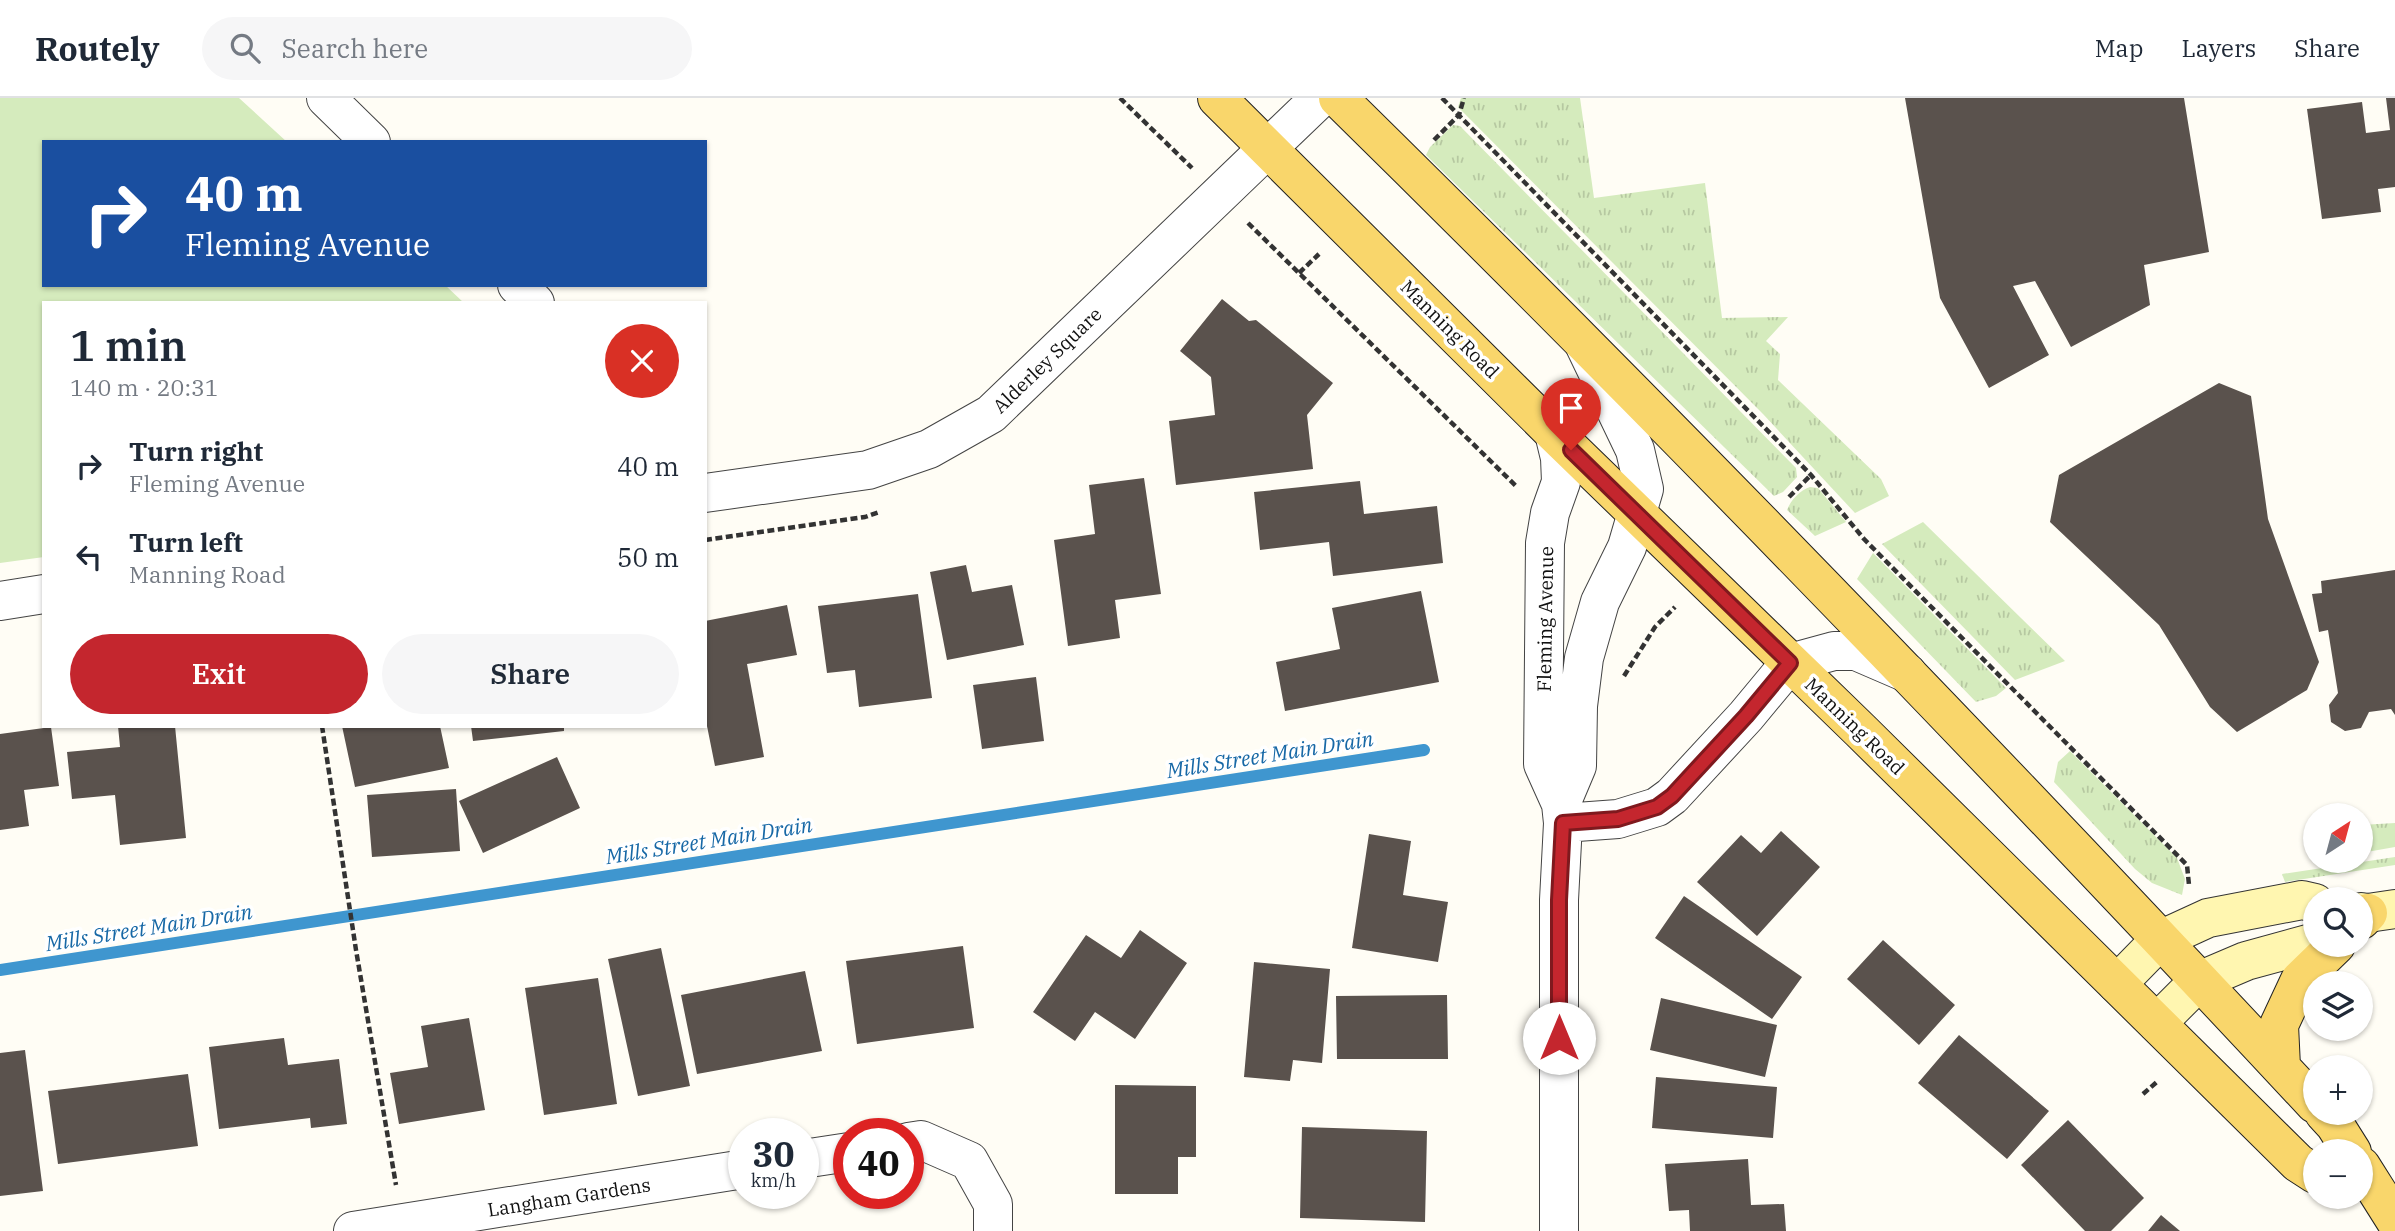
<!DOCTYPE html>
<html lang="en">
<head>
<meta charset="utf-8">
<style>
  body { margin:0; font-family:"IBM Plex Serif",serif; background:#f6f6f7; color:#1f2937; height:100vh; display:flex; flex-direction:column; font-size:26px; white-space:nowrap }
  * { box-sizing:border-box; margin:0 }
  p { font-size:23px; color:#747a83 }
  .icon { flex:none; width:38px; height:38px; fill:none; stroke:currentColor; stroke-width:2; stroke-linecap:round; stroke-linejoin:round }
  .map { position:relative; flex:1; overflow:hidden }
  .details { position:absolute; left:42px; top:203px; width:665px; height:427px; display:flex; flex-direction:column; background:#fff; border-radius:0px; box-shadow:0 2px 5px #0004 }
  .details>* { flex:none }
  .top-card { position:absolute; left:42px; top:42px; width:665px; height:147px; border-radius:0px; box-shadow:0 2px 5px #0004; background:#1a4fa0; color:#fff; overflow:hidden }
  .needle { width:46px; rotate:36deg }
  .tools { position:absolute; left:2303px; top:705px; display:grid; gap:14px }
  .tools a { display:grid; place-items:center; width:70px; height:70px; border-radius:50%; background:#fff; box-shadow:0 2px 5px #0004; font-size:35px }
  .speed { position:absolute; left:728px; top:1020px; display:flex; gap:14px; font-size:35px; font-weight:700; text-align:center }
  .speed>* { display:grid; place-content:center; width:91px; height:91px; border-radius:50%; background:#fff; box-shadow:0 2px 5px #0004; line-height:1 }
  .speed small { font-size:18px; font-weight:400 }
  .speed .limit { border:10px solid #d22; background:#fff; color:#111 }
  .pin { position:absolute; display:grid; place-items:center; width:60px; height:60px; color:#fff; margin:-72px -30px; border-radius:50% 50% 50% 0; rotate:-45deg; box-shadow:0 0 7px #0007 }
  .pin .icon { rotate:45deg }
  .me { position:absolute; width:77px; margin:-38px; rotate:0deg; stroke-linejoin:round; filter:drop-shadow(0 0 5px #0008) }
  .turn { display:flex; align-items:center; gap:24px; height:147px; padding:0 28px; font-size:32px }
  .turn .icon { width:91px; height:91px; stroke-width:2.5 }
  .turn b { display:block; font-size:49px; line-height:60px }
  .round { display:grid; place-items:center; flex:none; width:74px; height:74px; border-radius:37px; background:#f6f6f7 }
  .headline { display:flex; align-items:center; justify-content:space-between; height:119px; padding:0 28px }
  h1 { font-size:42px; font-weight:600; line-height:52px }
  .primary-button { display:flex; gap:14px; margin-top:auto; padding:14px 28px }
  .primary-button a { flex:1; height:80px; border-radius:42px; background:#c4262e; color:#fff; font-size:28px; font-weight:600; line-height:80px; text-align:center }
  .primary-button a+a { background:#f6f6f7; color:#1f2937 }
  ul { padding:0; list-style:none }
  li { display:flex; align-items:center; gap:21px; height:91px; padding:0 28px }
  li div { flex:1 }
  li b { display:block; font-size:26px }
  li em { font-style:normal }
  header { display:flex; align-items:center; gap:42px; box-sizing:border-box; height:98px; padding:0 35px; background:#fff; border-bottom:2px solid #e0e1e3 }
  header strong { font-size:33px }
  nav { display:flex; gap:38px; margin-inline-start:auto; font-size:24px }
  .search { width:490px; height:63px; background:#f6f6f7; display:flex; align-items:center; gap:18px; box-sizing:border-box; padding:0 24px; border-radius:38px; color:#747a83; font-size:26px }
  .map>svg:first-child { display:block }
</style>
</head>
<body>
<header>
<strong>Routely</strong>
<div class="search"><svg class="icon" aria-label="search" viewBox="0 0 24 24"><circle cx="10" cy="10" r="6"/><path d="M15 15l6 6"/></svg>Search here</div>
<nav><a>Map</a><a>Layers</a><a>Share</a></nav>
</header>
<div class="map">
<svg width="2395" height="1133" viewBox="0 0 2395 1133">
  <defs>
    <pattern id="grass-tufts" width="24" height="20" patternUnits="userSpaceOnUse" patternTransform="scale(1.75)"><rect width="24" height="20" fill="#d5ebbd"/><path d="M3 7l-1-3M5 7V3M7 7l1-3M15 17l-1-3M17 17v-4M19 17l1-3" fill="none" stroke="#b6c8a1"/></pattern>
  </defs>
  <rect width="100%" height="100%" fill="#fffdf5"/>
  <path fill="url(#grass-tufts)" d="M1461 0H1580L1594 100 1705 85 1722 220 1788 219 1766 243 1780 256 1778 282 1881 381 1889 398 1855 415 1763 316 1458 9Z
    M1453 27 1460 28 1796 370 1797 379 1783 394 1774 398 1426 57 1430 49Z
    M1810 389 1818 390 1846 424 1815 438 1787 412C1791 402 1800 392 1810 389Z
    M1923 424 2065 563 2015 582 1882 446Z
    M1873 455 2006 590 1996 598 1976 604 1857 481Z
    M2070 653 2177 760 2185 781 2182 797 2152 785 2135 771 2054 684 2058 664Z
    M2395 725V749L2361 755V727Z
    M2395 759V767L2285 784 2282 776Z"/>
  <path fill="#d5ebbd" d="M0 0H239L287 44H44V187H445L464 205H44V459L0 465Z"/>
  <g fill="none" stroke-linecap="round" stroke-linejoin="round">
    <path stroke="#3f96cf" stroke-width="12" d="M0 872 1424 652"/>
  </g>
  <path fill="#5a524d" d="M1905 0H2184L2209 154 2144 167 2150 207 2071 249 2035 183 2013 188 2049 257 1989 290 1940 200Z
    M2386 0H2395V89L2378 91 2381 114 2322 121 2307 11 2362 4 2366 35 2390 32Z
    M1222 201 1249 223 1256 222 1333 285 1307 317 1313 371 1176 387 1169 323 1215 317 1211 279 1180 253Z
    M2219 285 2251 298 2268 421 2319 564 2307 592 2237 634 2210 609 2159 527 2050 424 2059 377Z
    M1144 380 1161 496 1115 502 1120 540 1068 548 1054 442 1095 436 1089 387Z
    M1360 383 1364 416 1437 408 1443 465 1333 478 1329 444 1260 452 1254 394Z
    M966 467 972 494 1012 487 1024 547 947 562 930 474Z
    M2395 472V617L2391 611 2369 614 2361 630 2345 633 2331 624 2329 607 2338 595 2328 532 2319 534 2312 496 2322 495 2321 483Z
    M1421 493 1439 584 1285 613 1276 564 1340 551 1332 510Z
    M918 496 932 600 859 609 855 572 827 575 818 508Z
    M787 507 797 557 747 566 764 659 715 668 705 618V523Z
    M1036 579 1044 643 982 651 973 587Z
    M118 628H175L186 740 120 747 115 697 72 701 67 654 120 649Z
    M342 628H440L449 670 355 689Z
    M471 628H564V633L473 643Z
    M51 629 59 688 24 692 29 728 0 732V636Z
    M557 659 580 710 483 755 459 703Z
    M456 691 460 753 372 759 367 697Z
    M1781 733 1820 769 1757 838 1697 784 1741 737 1761 755Z
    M1369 736 1411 743 1403 797 1448 804 1438 864 1352 850Z
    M1684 798 1802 879 1772 921 1655 840Z
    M1140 832 1187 865 1135 941 1095 914 1075 943 1033 914 1086 837 1121 860Z
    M1883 842 1955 907 1919 947 1847 881Z
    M963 848 974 930 857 946 846 863Z
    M661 850 690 988 638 998 608 861Z
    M1254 864 1330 871 1322 965 1293 962 1290 983 1244 979Z
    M805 873 822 953 697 976 681 897Z
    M598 880 617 1006 544 1017 525 890Z
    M1447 897 1448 961H1337L1336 898Z
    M1661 900 1777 927 1765 979 1650 952Z
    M469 920 485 1012 399 1026 390 975 428 969 421 928Z
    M1959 937 2049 1013 2007 1061 1918 985Z
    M284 940 288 967 339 961 347 1026 311 1030 310 1020 219 1031 209 949Z
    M25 952 43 1093 0 1098V955Z
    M188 976 198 1048 58 1066 48 993Z
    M1656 979 1777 989 1773 1040 1652 1030Z
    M1115 987 1196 988V1059H1178V1096H1115Z
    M2068 1022 2144 1100 2111 1133H2085L2021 1067Z
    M1302 1029 1427 1033 1425 1124 1300 1120Z
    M1748 1061 1751 1107 1784 1106 1786 1133H1690L1689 1112 1669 1113 1665 1066Z
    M2161 1117 2180 1133H2148Z"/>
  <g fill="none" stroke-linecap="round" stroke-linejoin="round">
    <defs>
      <path id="minor" d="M326 0 371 44
        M517 187 535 205
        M705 395 868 372 929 351 991 316 1320 0
        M0 503 44 496
        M908 1044 921 1042 969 1063 993 1106V1133
        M803 1061 849 1054
        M353 1133 744 1071"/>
      <path id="tertiary" d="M1554 335 1560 360 1561 384 1550 415 1545 445 1543 666 1561 706 1563 725 1559 802V1133
        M1561 706 1577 668 1578 608 1584 560 1600 504 1627 449 1644 391 1635 352 1585 248
        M1563 725 1618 721 1657 709 1672 698 1746 618 1790 565 1834 553H1856L1907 575"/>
      <path id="secondary" d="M2361 814 2368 815 2395 811
        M2117 886 2160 842 2208 820 2302 802 2315 805
        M2157 925 2199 883 2246 863 2315 844"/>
      <path id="primary" d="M1217 0 1554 335 1860 632 2298 1065 2315 1076
        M1338 0C1672 328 1996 664 2315 1006
        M2361 822 2368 815
        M2281 969 2279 927 2300 882 2336 847
        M2324 1015 2335 1027 2352 1054
        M2361 1068 2395 1122"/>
    </defs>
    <use href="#minor" stroke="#444" stroke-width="40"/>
    <use href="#tertiary" stroke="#444" stroke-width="40"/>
    <use href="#secondary" stroke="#333" stroke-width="40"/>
    <use href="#primary" stroke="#222" stroke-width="40"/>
    <path stroke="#333" stroke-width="4.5" stroke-dasharray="7 3.5" stroke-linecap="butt" d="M1120 0 1192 70
      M1442 0 1811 377 1864 441 2187 767 2189 787
      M1434 42 1459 17 1464 0
      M1248 125 1517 389
      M1299 175 1319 156
      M1789 399 1811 377
      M705 442 865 419 879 414
      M1624 578 1655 529 1675 509
      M322 628 356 852 396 1087
      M2143 996 2158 983"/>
    <use href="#minor" stroke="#fff" stroke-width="38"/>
    <use href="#tertiary" stroke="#fff" stroke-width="38"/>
    <use href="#secondary" stroke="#fff6b0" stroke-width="38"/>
    <use href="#primary" stroke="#f9d66b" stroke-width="38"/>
  </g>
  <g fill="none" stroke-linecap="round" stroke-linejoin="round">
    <defs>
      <path id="route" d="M1559 940V802L1563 725 1618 721 1657 709 1672 698 1746 618 1790 565 1571 352"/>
    </defs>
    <use href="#route" stroke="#7f191e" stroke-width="18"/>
    <use href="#route" stroke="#c4262e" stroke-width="12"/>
  </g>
  <g text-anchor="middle" stroke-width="7" stroke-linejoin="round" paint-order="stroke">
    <g font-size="19" fill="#111" stroke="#fff">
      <text transform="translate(1450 231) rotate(45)" y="7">Manning Road</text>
      <text transform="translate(1047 262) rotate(-44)" y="7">Alderley Square</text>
      <text transform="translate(1545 521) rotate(-89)" y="7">Fleming Avenue</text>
      <text transform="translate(1855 628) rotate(44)" y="7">Manning Road</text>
      <text transform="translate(569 1099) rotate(-9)" y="7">Langham Gardens</text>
    </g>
    <g font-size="21" font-style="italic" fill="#1768a6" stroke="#fff">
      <text transform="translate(1270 657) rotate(-9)" y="7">Mills Street Main Drain</text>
      <text transform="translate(709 743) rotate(-9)" y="7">Mills Street Main Drain</text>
      <text transform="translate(149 830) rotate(-9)" y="7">Mills Street Main Drain</text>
    </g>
  </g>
</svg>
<div class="tools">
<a><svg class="needle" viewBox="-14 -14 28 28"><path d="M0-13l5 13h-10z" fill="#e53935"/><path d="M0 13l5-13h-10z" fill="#747a83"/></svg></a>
<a><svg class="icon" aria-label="search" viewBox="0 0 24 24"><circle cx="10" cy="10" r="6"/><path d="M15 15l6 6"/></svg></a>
<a><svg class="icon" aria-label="layers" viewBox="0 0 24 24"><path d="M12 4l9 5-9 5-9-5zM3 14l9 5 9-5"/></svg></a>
<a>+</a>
<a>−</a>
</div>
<div class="speed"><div>30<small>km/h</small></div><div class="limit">40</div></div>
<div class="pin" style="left:1571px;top:352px;background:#d93025"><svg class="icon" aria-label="arrive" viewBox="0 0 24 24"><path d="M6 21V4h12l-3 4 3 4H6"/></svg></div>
<svg class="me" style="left:1559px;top:940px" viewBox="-20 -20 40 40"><circle r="19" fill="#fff"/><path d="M0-13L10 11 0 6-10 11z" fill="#c4262e"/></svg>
<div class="top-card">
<div class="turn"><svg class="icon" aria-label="right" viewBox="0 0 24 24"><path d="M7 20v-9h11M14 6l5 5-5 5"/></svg><div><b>40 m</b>Fleming Avenue</div></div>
</div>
<section class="details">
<div class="headline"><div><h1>1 min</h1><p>140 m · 20:31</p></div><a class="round" style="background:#d93025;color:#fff"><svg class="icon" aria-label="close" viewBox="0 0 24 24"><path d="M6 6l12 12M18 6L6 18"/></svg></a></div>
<ul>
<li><svg class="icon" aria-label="right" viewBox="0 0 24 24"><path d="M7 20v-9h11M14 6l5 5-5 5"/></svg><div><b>Turn right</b><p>Fleming Avenue</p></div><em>40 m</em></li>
<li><svg class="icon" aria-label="left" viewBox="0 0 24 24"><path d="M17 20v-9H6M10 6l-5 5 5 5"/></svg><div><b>Turn left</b><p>Manning Road</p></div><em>50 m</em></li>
</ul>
<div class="primary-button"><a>Exit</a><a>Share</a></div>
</section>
</div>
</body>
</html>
